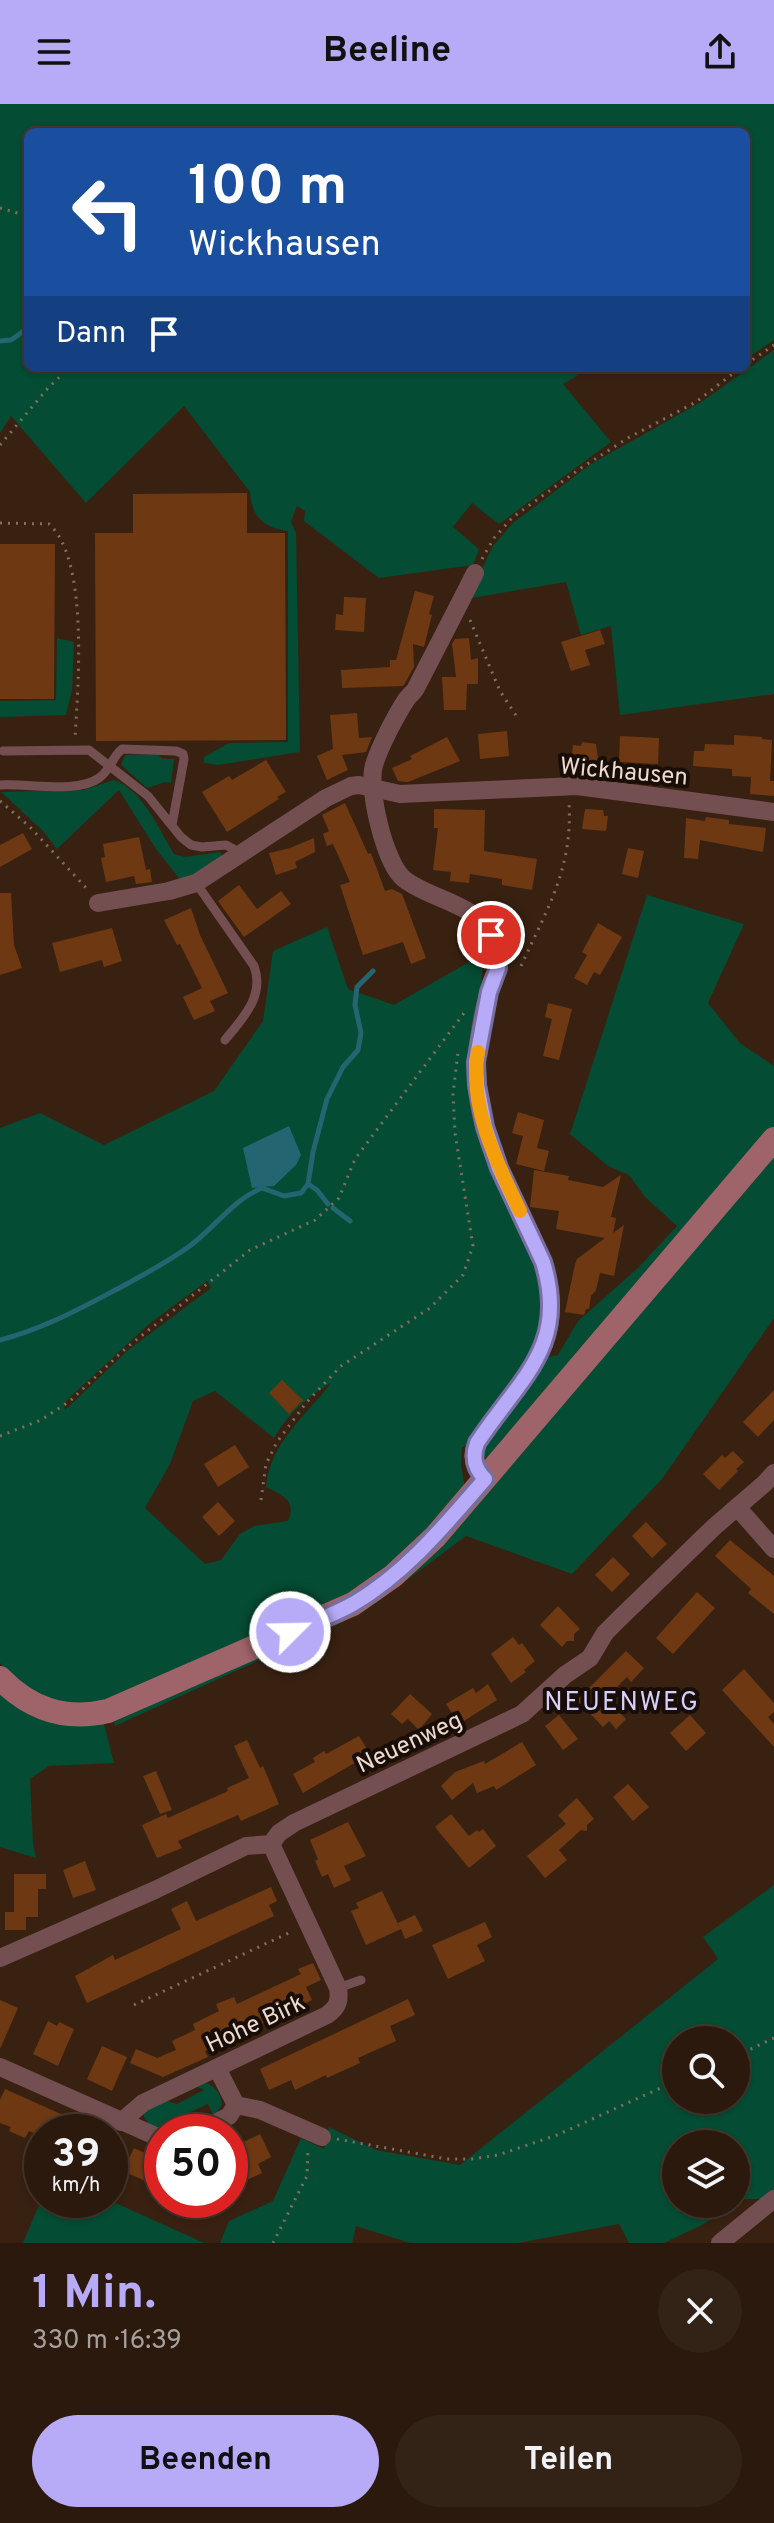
<!DOCTYPE html>
<html lang="de">
<head>
<meta charset="utf-8">
<style>
  body { margin:0; font-family:Overpass,sans-serif; background:#332216; color:#f1f3f6; height:100vh; display:flex; flex-direction:column; font-size:30px; white-space:nowrap }
  * { box-sizing:border-box; margin:0 }
  p { font-size:26px; color:#a6a09d }
  .icon { flex:none; width:44px; height:44px; fill:none; stroke:currentColor; stroke-width:2; stroke-linecap:round; stroke-linejoin:round }
  .map { position:relative; height:2139px; overflow:hidden }
  .panel { display:flex; flex-direction:column; background:#2b190d; flex:1 }
  .panel>* { flex:none }
  .guide { position:absolute; left:24px; top:24px; width:726px; height:244px; border-radius:12px; box-shadow:0 2px 6px #0004,0 0 0 2px #47382e; background:#1a4fa0; color:#fff; overflow:hidden }
  .fabs { position:absolute; left:662px; top:1922px; display:grid; gap:16px }
  .fabs a { display:grid; place-items:center; width:88px; height:88px; border-radius:50%; background:#2b190d; box-shadow:0 2px 6px #0004,0 0 0 2px #47382e; font-size:40px }
  .speed { position:absolute; left:24px; top:2010px; display:flex; gap:16px; font-size:40px; font-weight:700; text-align:center }
  .speed>* { display:grid; place-content:center; width:104px; height:104px; border-radius:50%; background:#2b190d; box-shadow:0 2px 6px #0004,0 0 0 2px #47382e; line-height:1 }
  .speed small { font-size:20px; font-weight:400 }
  .speed .limit { border:12px solid #d22; background:#fff; color:#111 }
  .pin { position:absolute; display:grid; place-items:center; width:68px; height:68px; color:#fff; margin:-34px; border:4px solid #fff; border-radius:50%; box-shadow:0 2px 8px #0007 }
  .me { position:absolute; width:88px; margin:-44px; rotate:67deg; stroke-linejoin:round; filter:drop-shadow(0 0 6px #0008) }
  .turn { display:flex; align-items:center; gap:28px; height:168px; padding:0 32px; font-size:36px }
  .turn .icon { width:104px; height:104px; stroke-width:2.5 }
  .turn b { display:block; font-size:56px; line-height:68px }
  .then { display:flex; align-items:center; height:76px; padding:0 32px; background:#0003; gap:16px; font-size:30px }
  .round { display:grid; place-items:center; flex:none; width:84px; height:84px; border-radius:42px; background:#332216 }
  .overview { display:flex; align-items:center; justify-content:space-between; height:136px; padding:0 32px }
  h1 { font-size:48px; font-weight:700; line-height:60px; color:#b7abf8 }
  .primary-button { display:flex; gap:16px; margin-top:auto; padding:16px 32px }
  .primary-button a { flex:1; height:92px; border-radius:48px; background:#b7abf8; color:#111; font-size:32px; font-weight:700; line-height:92px; text-align:center }
  .primary-button a+a { background:#332216; color:#f1f3f6 }
  header { display:flex; justify-content:space-between; align-items:center; height:104px; padding:0 32px; background:#b7abf8; color:#111; font-size:36px; font-weight:700 }
  .map>svg:first-child { display:block }
</style>
</head>
<body>
<header><svg class="icon" aria-label="menu" viewBox="0 0 24 24"><path d="M4 6h16M4 12h16M4 18h16"/></svg>Beeline<svg class="icon" aria-label="share" viewBox="0 0 24 24"><path d="M12 15V3M7 8l5-5 5 5M5 13v7h14v-7"/></svg></header>
<div class="map">
<svg width="774" height="2139" viewBox="0 0 774 2139">
  <rect width="100%" height="100%" fill="#392111"/>
  <path fill="#044c33" fill-rule="evenodd" d="M0 0H774V236L746 255V28H28V264H590L563 280 611 338 499 420 472 399 453 423 479 445 473 461 379 474 304 417 305 407 297 402 291 418 296 429 300 648 218 661 204 659V653L229 639 288 638V427C263 424 252 413 250 388L184 302 86 399 11 312 0 329Z
    M774 246V590L620 611 611 522 581 531 566 478 472 494 475 479 493 442 513 419 591 360 703 297Z
    M57 534 74 538 72 586 66 611 0 613V597L56 596Z
    M157 650 163 655H174L171 679 166 678 147 684 121 661 125 651Z
    M114 676C144 687 158 724 174 750L185 753 220 748 223 752 182 778 156 745 119 686 57 745 43 727 1 688 83 686Z
    M647 791 744 820 708 899 740 939 774 962V1023L486 1355 482 1347 544 1254 558 1251 578 1217 638 1164 677 1122 645 1093 629 1071 608 1062 570 1030Z
    M327 823 348 885 394 901 483 850 480 913 473 982 535 1161 542 1187 544 1212 537 1242 466 1342 462 1343 461 1361 465 1384 414 1442 336 1500 148 1583 77 1604 24 1585 0 1559V1024L40 1009 104 1041 214 987 263 917 273 847ZM207 1177 211 1184 127 1247 65 1306 64 1299 149 1220ZM331 1279C306 1312 270 1338 266 1383 282 1391 297 1396 288 1417L254 1422 240 1430 221 1456 205 1460 145 1404 170 1360 193 1297 215 1287 274 1334C289 1309 306 1294 331 1279Z
    M774 1045V1214L662 1375 572 1470 466 1432 376 1499 339 1520 115 1622 114 1618 364 1502Z
    M0 1586 104 1620 114 1659 49 1662 30 1675 33 1739 36 1754 0 1743Z
    M774 1781V2086L766 2095H742L736 2099V2040H676V2100H735L704 2120 664 2139H629L619 2120 518 2139H410L356 2122 352 2139H220L229 2117 273 2097 301 2034 324 2045 329 2023 376 2046 460 2061 718 1855 703 1833ZM676 1936H736V1996H676Z
    M203 1978C215 1981 221 1989 222 2001L214 2012 208 2000 180 2013 185 2025C172 2030 162 2027 150 2022L144 2013V2007L161 1995 177 2000 204 1986 192 1980Z
    M42 2094 109 2096 204 2139H23Z"/>
  <path fill="#246571" d="M289 1022 301 1051 296 1061 274 1082 252 1084 243 1044Z"/>
  <g fill="none" stroke-linecap="round" stroke-linejoin="round">
    <path stroke="#246571" stroke-width="5" d="M0 237 11 236 28 224
      M308 1080 317 1086 328 1100
      M333 1104 350 1117
      M0 1236C44 1225 83 1203 123 1182 146 1169 170 1157 191 1141 216 1122 233 1096 262 1084L284 1092 301 1089 308 1080 313 1048 327 995 343 963 358 946 361 929 355 901 357 883 373 867"/>
  </g>
  <path fill="#6e3912" d="M247 389V429H285L286 636 96 637 95 429H133V390Z
    M0 440H55L54 595H0Z
    M415 487 434 492 429 510 432 511 424 543 413 540 414 563 405 579 403 582 342 584 341 566 390 563V556H396Z
    M344 493 366 494 364 528 335 526 336 510 343 511Z
    M600 526 605 540 585 546 590 561 571 567 561 538Z
    M469 534 471 556 478 554V580H467L466 606H444L442 573H456L452 540 455 535Z
    M357 609 359 634 372 633 366 648 342 651 348 666 327 676 317 652 333 645 330 611Z
    M507 627 509 652 480 655 478 630Z
    M734 631 762 633V635L772 636 770 677H774V692L750 690 751 673 732 672V665L693 662 694 647H704L705 640 734 641Z
    M620 632 659 634 658 660 619 658Z
    M447 633 460 657 408 678 398 677 392 664 412 655 410 652Z
    M582 638 596 640 599 662 571 661 573 641 581 642Z
    M266 656 286 688 277 693 279 695 227 728 202 688 229 672 232 676Z
    M345 699 368 750 371 749 385 787 392 785 402 790 426 854 411 860 403 838 363 851 340 781 350 778 333 740 327 742 323 730 329 727 322 711Z
    M434 705 485 706 484 747 537 755 532 786 502 781V775L470 770 469 779 450 777 451 768 433 766 438 724H434Z
    M585 705 603 706 604 712H608L606 727 582 725Z
    M706 713 729 716V720L766 724 763 748 700 736 698 755 684 754 686 714 705 717Z
    M23 729 32 745 0 763V741Z
    M139 733 146 766 150 765 152 778 136 780 134 772 106 778 101 754 105 753 103 740Z
    M314 734 315 748 295 758 297 764 276 771 269 749 290 744Z
    M628 744 644 747 638 774 622 770Z
    M239 781 257 805 281 787 291 800 244 833 218 797Z
    M0 789H11L14 841 22 864 0 871Z
    M191 804 200 831 228 889 210 897 215 907 194 916 183 893 202 884 180 840 177 841 164 816Z
    M598 819 622 833 600 871 594 868 587 881 574 874 587 851 582 848Z
    M112 824 122 857 104 863 102 856 60 868 52 839Z
    M548 899 572 905 559 956 543 952 552 915 545 913Z
    M518 1008 544 1016 537 1044 549 1047 544 1067 516 1060 523 1032 512 1029Z
    M534 1066 569 1072 568 1076 603 1083 621 1071 611 1113 616 1114 613 1129 624 1121 614 1172 600 1169 596 1186 591 1192 589 1205H586L584 1211 565 1208 575 1160 577 1155 605 1134 556 1125 559 1107 530 1103Z
    M282 1276 303 1296 289 1310 269 1289Z
    M774 1286V1316L758 1333 743 1318Z
    M235 1341 249 1363 218 1383 204 1360Z
    M733 1347 744 1358 736 1365 738 1367 719 1386 703 1370 722 1351 725 1354Z
    M218 1398 235 1417 219 1432 202 1413Z
    M646 1418 667 1440 652 1454 632 1432Z
    M730 1436 774 1472V1510L748 1489 751 1485 715 1452Z
    M613 1453 630 1470 612 1488 595 1471Z
    M697 1488 715 1504 673 1550 656 1534Z
    M558 1502 580 1525 574 1530V1537H567L562 1543 540 1521Z
    M513 1533 519 1541 522 1539 535 1557 524 1566 526 1568 511 1579 491 1550Z
    M626 1547 644 1564 631 1578 627 1573 606 1594 626 1615 616 1625 609 1617 603 1623 577 1596Z
    M744 1565 774 1599V1608L768 1613 774 1620V1643L722 1586Z
    M488 1580 497 1596 459 1620 446 1600 473 1584 476 1589Z
    M410 1590 432 1610 419 1626 408 1615 402 1620 391 1610Z
    M559 1611 578 1635 563 1646 545 1622Z
    M690 1611 706 1629 686 1647 670 1629Z
    M359 1632 370 1650 303 1689 293 1670 315 1658 313 1654 324 1647 326 1650Z
    M247 1636 260 1664 263 1662 279 1700 241 1717 238 1711 178 1737 182 1744 157 1754 142 1721 166 1710 168 1714 228 1687 227 1684 249 1674 234 1642Z
    M522 1638 536 1661 496 1686 494 1682 477 1689 473 1679 452 1696 441 1682 455 1668 484 1657 485 1660Z
    M156 1667 172 1706 160 1710 143 1672Z
    M628 1680 649 1703 633 1717 613 1693Z
    M577 1694 594 1715 587 1721V1727L581 1726 559 1746 567 1756 545 1774 527 1752 566 1720 558 1711Z
    M451 1710 469 1732 477 1726 479 1728 483 1725 496 1742 469 1764 435 1723Z
    M348 1718 366 1752 344 1762 351 1776 334 1784 328 1770 322 1773 315 1757 318 1755 310 1736Z
    M85 1757 96 1786 73 1794 63 1766Z
    M14 1770H46V1785H38V1813H26V1826H5V1808H14Z
    M271 1783 277 1797 269 1801 274 1812 87 1899 75 1872 113 1851 115 1856 181 1825 171 1805 187 1797 196 1817Z
    M382 1787 400 1824 398 1819 415 1811 423 1827 405 1835 401 1825 366 1841 351 1807 359 1804 356 1799Z
    M485 1818 492 1833 477 1841 485 1857 448 1875 432 1841Z
    M313 1859 321 1876 306 1883 312 1896 205 1947 208 1953 163 1973 130 1959 136 1945 157 1954 176 1946 172 1937 195 1926 193 1920 219 1907 216 1900 234 1893 237 1900 301 1870 298 1865Z
    M408 1895 415 1911 390 1922 396 1937 358 1954 360 1959 327 1974 326 1971 295 1986 291 1976 269 1986 260 1965Z
    M0 1896 18 1904 0 1945Z
    M48 1917 57 1922 59 1918 74 1925 58 1962 33 1950Z
    M102 1942 127 1953 112 1987 87 1975Z
    M5 1985 72 2015 100 2028H42V2033L29 2027 25 2034 9 2027 11 2023 0 2019V1996Z
    M260 2030 271 2053 258 2060 262 2069 230 2084V2051L237 2048 235 2042Z
    M134 2044 160 2056 150 2079 123 2067Z"/>
  <g fill="none" stroke-linecap="round" stroke-linejoin="round">
    <path stroke="#836e61" stroke-width="3" stroke-dasharray="2 6" stroke-linecap="butt" d="M0 104 28 112
      M746 260 774 241
      M0 341 48 284 69 264
      M0 419 49 420C89 456 78 582 75 634
      M482 455 494 434 513 413 581 364 628 334 696 298 740 264
      M470 516 500 587 517 613
      M0 697 30 723 87 785
      M521 862C547 805 573 764 569 699
      M0 1332 41 1316 70 1297 126 1244 250 1146 315 1116 339 1094 355 1055 464 909
      M261 1396 266 1360 277 1338 306 1299 341 1262 430 1204 463 1171 473 1142 455 1029 453 990 458 948
      M134 1901 293 1827
      M736 1952 774 1934
      M337 2035 447 2055H472L498 2051 557 2031 676 1977
      M273 2139 307 2072 308 2047"/>
    <path stroke="#744f52" stroke-width="9" d="M3 647 89 646 148 692 181 733 191 741 202 743 226 741 241 749
      M0 681C27 679 77 690 99 674 110 667 112 653 122 645L176 647 183 650 184 655 172 721
      M196 779 254 862C265 892 243 914 225 936
      M338 1884 361 1876"/>
    <path stroke="#744f52" stroke-width="18" d="M475 469C456 507 436 545 417 582 415 588 409 591 406 596 395 613 380 642 374 661 367 685 385 760 404 775 430 796 481 800 492 835 494 843 498 857 498 865 497 872 491 880 489 887 483 907 478 938 476 959 472 1027 516 1098 543 1158 552 1186 555 1215 543 1243 531 1271 507 1296 490 1321 484 1328 476 1338 474 1347 472 1358 478 1368 485 1375
      M98 799 169 787 196 779 326 694 351 682 359 681 400 690 577 682 774 708
      M737 1403 774 1445
      M0 1854 155 1786 246 1742 271 1740 279 1729 294 1719 522 1610 565 1571 590 1554 605 1529 620 1514 714 1423 765 1379 774 1369
      M0 1963 162 2035
      M236 2001 260 2006 322 2033
      M121 2018 143 1999 327 1911C338 1903 340 1897 338 1884L271 1740
      M199 2028 229 2012 236 2001 217 1964
      M720 2139 774 2095"/>
    <path stroke="#9f6469" stroke-width="24" d="M0 1574C30 1605 65 1617 108 1607L353 1500 393 1472 435 1433 774 1035"/>
  </g>
  <g fill="none" stroke-linecap="round" stroke-linejoin="round">
    <defs>
      <path id="route" d="M290 1528C311 1519 333 1511 353 1500 406 1469 445 1421 485 1375 474 1364 472 1353 477 1339 519 1275 569 1243 543 1158L499 1064 485 1023 477 981 476 958 489 888 498 864 491 831"/>
    </defs>
    <use href="#route" stroke="#776fa1" stroke-width="20"/>
    <use href="#route" stroke="#b7abf8" stroke-width="14"/>
    <path stroke="#f59e0b" stroke-width="14" d="M478 948C468 1002 497 1059 520 1107"/>
  </g>
  <g text-anchor="middle" stroke-width="8" stroke-linejoin="round" paint-order="stroke">
    <g font-size="24" fill="#ecdbd1" stroke="#190e07">
      <text transform="translate(624 667) rotate(5)" y="8">Wickhausen</text>
      <text transform="translate(409 1638) rotate(-25)" y="8">Neuenweg</text>
      <text transform="translate(255 1919) rotate(-25)" y="8">Hohe Birk</text>
    </g>
    <g font-size="26" letter-spacing="2" fill="#d6d0fc" stroke="#190e07">
      <text x="622" y="1606">NEUENWEG</text>
    </g>
  </g>
</svg>
<div class="fabs">
<a><svg class="icon" aria-label="search" viewBox="0 0 24 24"><circle cx="10" cy="10" r="6"/><path d="M15 15l6 6"/></svg></a>
<a><svg class="icon" aria-label="layers" viewBox="0 0 24 24"><path d="M12 4l9 5-9 5-9-5zM3 14l9 5 9-5"/></svg></a>
</div>
<div class="speed"><div>39<small>km/h</small></div><div class="limit">50</div></div>
<div class="pin" style="left:491px;top:831px;background:#d93025"><svg class="icon" aria-label="arrive" viewBox="0 0 24 24"><path d="M6 21V4h12l-3 4 3 4H6"/></svg></div>
<svg class="me" style="left:290px;top:1528px" viewBox="-20 -20 40 40"><circle r="17" fill="#b7abf8" stroke="#fff" stroke-width="3"/><path d="M0-11L8 9 0 5-8 9z" fill="#fff"/></svg>
<div class="guide">
<div class="turn"><svg class="icon" aria-label="left" viewBox="0 0 24 24"><path d="M17 20v-9H6M10 6l-5 5 5 5"/></svg><div><b>100 m</b>Wickhausen</div></div>
<div class="then">Dann<svg class="icon" aria-label="arrive" viewBox="0 0 24 24"><path d="M6 21V4h12l-3 4 3 4H6"/></svg></div>
</div>
</div>
<section class="panel">
<div class="overview"><div><h1>1 Min.</h1><p>330 m · 16:39</p></div><a class="round"><svg class="icon" aria-label="close" viewBox="0 0 24 24"><path d="M6 6l12 12M18 6L6 18"/></svg></a></div>
<div class="primary-button"><a>Beenden</a><a>Teilen</a></div>
</section>
</body>
</html>
